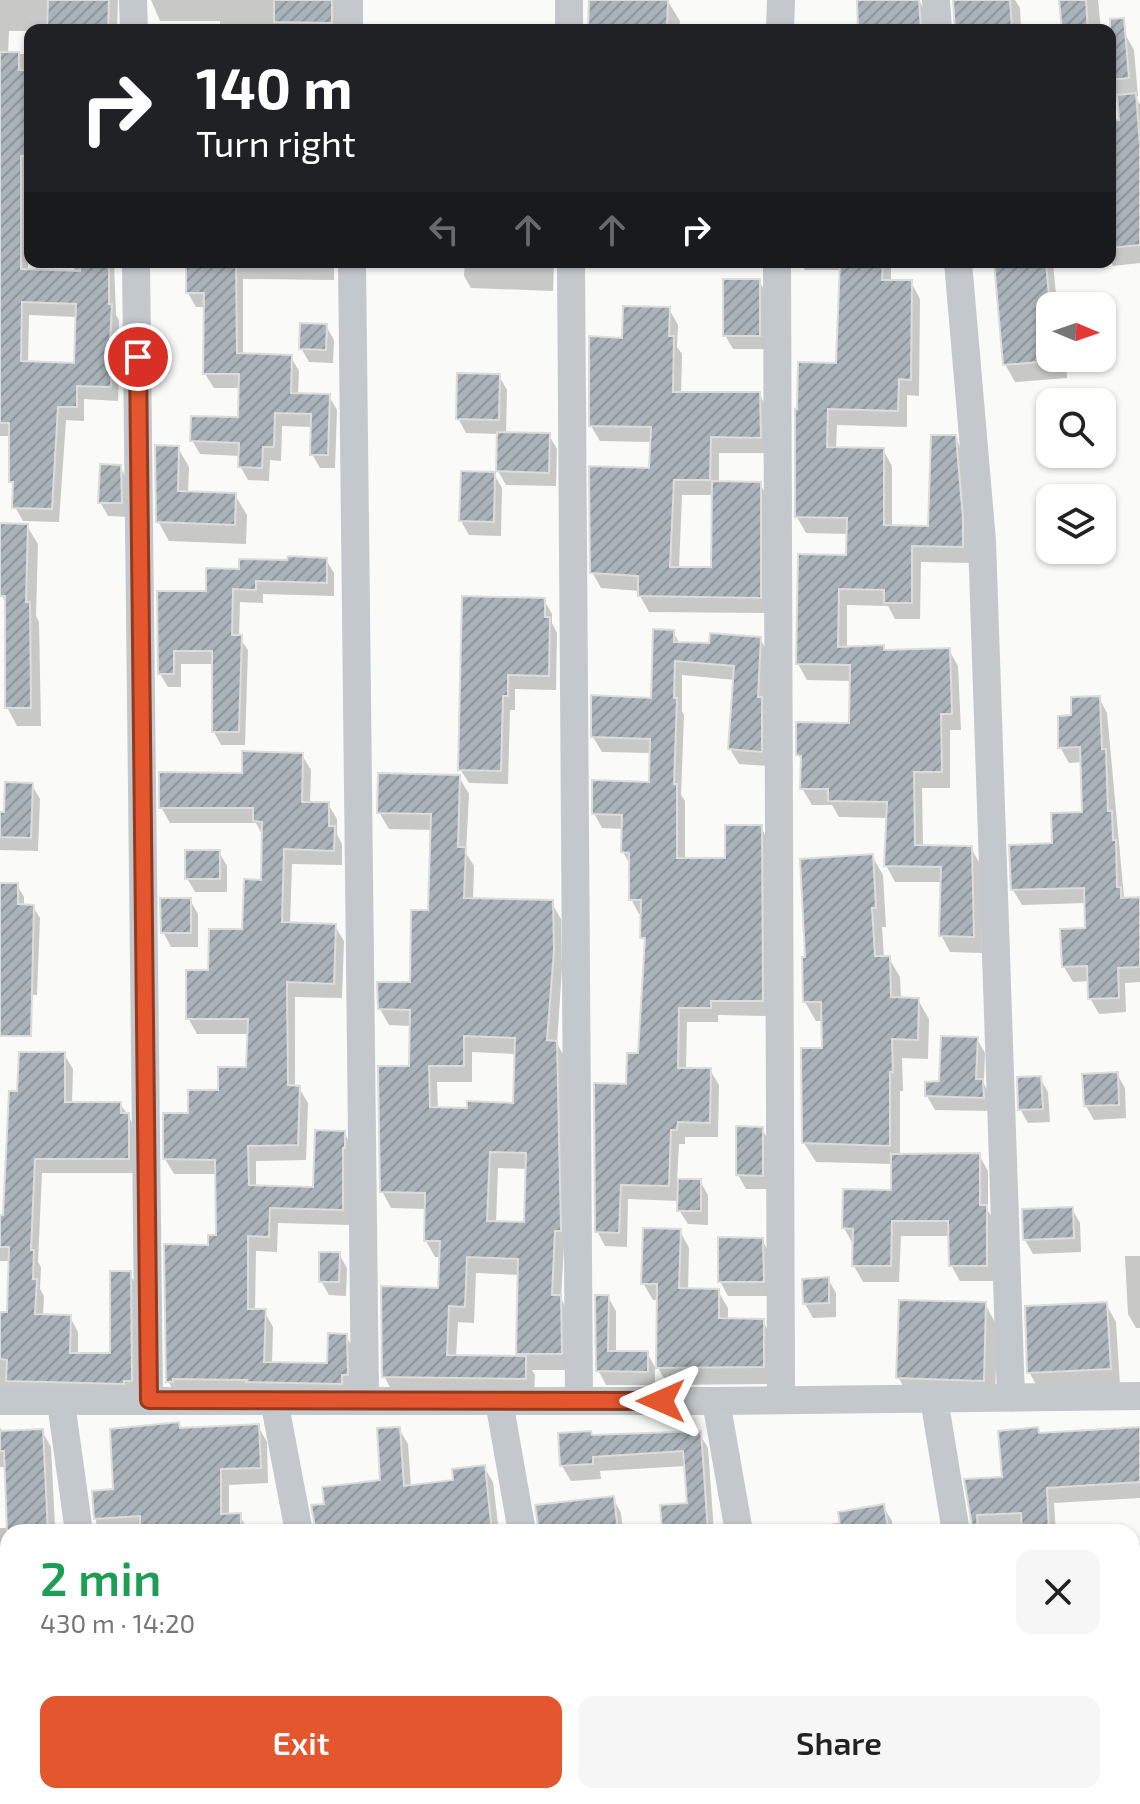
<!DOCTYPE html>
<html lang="en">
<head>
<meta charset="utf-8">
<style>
  body { margin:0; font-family:"Exo 2",sans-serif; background:#f6f6f6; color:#222; height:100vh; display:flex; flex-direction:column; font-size:30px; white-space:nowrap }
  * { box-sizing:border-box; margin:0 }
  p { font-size:26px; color:#767676 }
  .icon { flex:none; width:44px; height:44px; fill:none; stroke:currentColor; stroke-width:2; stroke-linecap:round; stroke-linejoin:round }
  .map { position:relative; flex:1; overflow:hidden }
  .drawer { position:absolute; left:0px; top:1524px; width:1140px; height:280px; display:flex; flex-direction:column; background:#fff; border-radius:24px 24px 0 0; box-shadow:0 2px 6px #0004 }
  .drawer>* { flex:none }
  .guide { position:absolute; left:24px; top:24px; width:1092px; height:244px; border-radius:16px; box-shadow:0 2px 6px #0004; background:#202124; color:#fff; overflow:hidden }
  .needle { width:52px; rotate:92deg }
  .buttons { position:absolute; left:1036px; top:292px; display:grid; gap:16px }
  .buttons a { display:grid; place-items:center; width:80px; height:80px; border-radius:16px; background:#fff; box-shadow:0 2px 6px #0004; font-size:40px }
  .pin { position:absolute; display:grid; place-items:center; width:68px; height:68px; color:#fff; margin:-34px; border:4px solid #fff; border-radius:50%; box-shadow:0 2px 8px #0007 }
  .me { position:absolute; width:88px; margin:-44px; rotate:270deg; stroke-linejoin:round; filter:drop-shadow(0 0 6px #0008) }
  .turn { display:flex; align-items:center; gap:28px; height:168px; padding:0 40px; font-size:36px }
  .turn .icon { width:104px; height:104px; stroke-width:2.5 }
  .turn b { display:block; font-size:56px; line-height:68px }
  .lanes { display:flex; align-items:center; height:76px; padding:0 40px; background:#0003; justify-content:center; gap:40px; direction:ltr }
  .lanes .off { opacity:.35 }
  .round { display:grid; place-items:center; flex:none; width:84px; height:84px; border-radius:16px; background:#f6f6f6 }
  .head { display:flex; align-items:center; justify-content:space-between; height:136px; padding:0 40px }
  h1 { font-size:48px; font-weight:600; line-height:60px; color:#1e9e55 }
  .cta { display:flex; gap:16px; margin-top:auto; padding:16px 40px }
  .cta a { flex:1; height:92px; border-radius:16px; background:#e4572e; color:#fff; font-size:32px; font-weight:600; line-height:92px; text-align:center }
  .cta a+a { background:#f6f6f6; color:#222 }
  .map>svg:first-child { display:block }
</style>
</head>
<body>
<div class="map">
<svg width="1140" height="1804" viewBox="0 0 1140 1804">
  <defs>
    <pattern id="building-hatch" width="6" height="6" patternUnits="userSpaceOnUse" patternTransform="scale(2)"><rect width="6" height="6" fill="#aab3b9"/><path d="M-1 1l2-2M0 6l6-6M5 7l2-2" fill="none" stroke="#8e969c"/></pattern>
  </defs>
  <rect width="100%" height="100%" fill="#fafaf8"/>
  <path fill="#0003" fill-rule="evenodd" d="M0 0H118L117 30 9 31 8 54H30L28 271 74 272 75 262H114L116 315 119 320 118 354 120 358 118 401 84 399V421L66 420 59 522 23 521 15 507V488L11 481V436H0ZM29 315 77 317 76 365 28 363Z
    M151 0H341L339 30H220V21H160Z
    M591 0H667L680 21 679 30H590Z
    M859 0H919L926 13 927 30H860Z
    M955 0H1015L1020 8 1021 29 1063 26 1061 0H1098L1101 30H957Z
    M1124 32 1134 50 1138 96H1135L1140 105V263L1113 266 1110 260V122L1121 121 1119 97 1110 98V33Z
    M188 262H334V280L243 279V355L291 357 299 371 298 395 329 396 337 410 335 468H320L312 454V427L282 426 281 461 270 460 269 481 248 480 240 466V456L200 454 192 440 240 420 241 388H214L205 374 206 307H196L188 293Z
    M465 262H554L553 291 471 288 464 276Z
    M800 262H891V282H911L920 299 919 396 907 395V427L837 425 836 449 883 450 892 466V527L930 528 955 437 964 454 971 563 921 562 920 619H895L888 606 847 605V649L883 647 886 652 949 650 958 666 961 730H950V788H922L923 847 971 848 980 864 982 953 950 952 941 935 943 882H895L886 865 888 818 839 817 832 805H812L802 788 803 763 798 754 851 725 852 681 807 680 798 664 848 557V534L806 533 797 517 838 365 841 270H805Z
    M985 262H1053L1057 306H1050V358H1066L1067 378 1015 382 1005 364 996 264 987 265Z
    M759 281 767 295V349H733L725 335Z
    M669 309 678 325 677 347 682 354 681 394H759L768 409 769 453H719V483L760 484 769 499V613L649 612 640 596V591L601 588 592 572 651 470 652 442 600 441 591 426 624 340ZM682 495H713L712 569H679Z
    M326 326 334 340 333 363 309 362 301 348Z
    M499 376 507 390 506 434 549 435 557 449 556 486 506 485 498 471 499 434 466 433 458 418Z
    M1091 400 1093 402H1069V401Z
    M178 448 189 467 188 493 235 495 247 515 246 544 169 541 158 521Z
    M120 467 128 481 129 517 108 516 100 502Z
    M494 474 502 488 501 536 469 535 461 521Z
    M0 525 27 526 38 544 36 616 39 622 41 726H17L7 707V604L2 596Z
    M326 560 334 573V596L263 594V603L240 602 239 637 248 650 245 745H221L214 732V664H181V687H168L160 674 208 593 241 571Z
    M544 600 552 614V623L557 633 556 690 515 689V710H510L508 784 469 783 460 769Z
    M673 632 680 644 711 645 760 639 769 654V766L739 764 730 749 735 680 682 675V711L684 715 681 795 685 801V860H727L761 827 769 842 770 1016 718 1015V1022H687L686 1070H710L719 1085 718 1137H685V1144H679L677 1181H700L708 1195V1225L688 1224 679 1210V1201L628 1199 627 1247 605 1246 597 1231 628 1086 640 1055 647 945 642 937 643 914H639L631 899V866L623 852 624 829 602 828 594 813 650 784 651 753 602 752 593 737 653 700Z
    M1099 698 1107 713 1124 897 1126 900 1140 899V982L1125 983 1126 1012 1099 1014 1090 998V981L1073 982 1064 967 1087 930 1086 903 1022 905 1013 890 1084 814 1083 762 1069 763 1060 747 1074 717Z
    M302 755 311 770 310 804H328L337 819V834L342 844V865L292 864 290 924 335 926 344 941 342 998 295 997V1088H299L308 1103 306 1160 256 1161V1187L315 1189 344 1133 353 1148 351 1225 278 1223 277 1252 256 1251 255 1311H264L273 1327 272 1364 329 1366 346 1336 355 1351V1390L177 1397 168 1381 210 1247 218 1237 217 1174H174L165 1159 190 1115 248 1069 249 1034H197L188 1018 210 972 244 931 263 882V836L256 823H170L161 807Z
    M459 777 469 794 466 853 474 866 473 900 551 902 561 919 562 968 557 1044 566 1059 569 1247 564 1246 561 1299 570 1314V1370H532L535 1375 534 1395 393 1393 384 1376 440 1290 441 1257H435L426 1241 427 1209 391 1208 382 1191 411 1068 412 1026 389 1025 380 1009 412 984 430 912 433 830 389 829 379 812ZM472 1052 516 1054 515 1105 469 1110H438L437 1082H472ZM498 1168 528 1169 526 1224H496ZM476 1273 520 1275 518 1353 521 1358 456 1357 458 1322 474 1323Z
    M32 785 40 799 38 851 0 850V814H6Z
    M219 852 227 866V892H195L187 878Z
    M872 856 883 875 886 927H882L884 958H889L900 977 901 999 918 1000 929 1019 928 1059 902 1058 903 1091H900V1156L979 1155 988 1171V1211L996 1223 995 1281H960L951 1265V1236H901L899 1282H863L854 1266 853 1244 844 1228 893 1192V1164L816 1162 804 1143 824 1050V1021H816L805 1002Z
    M0 885H17L24 897V906L33 907 40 918 37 995 0 993Z
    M190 900 198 914V947H171L163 932Z
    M977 1039 985 1053 984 1084 990 1095 991 1111 935 1110 927 1096 941 1083Z
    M64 1054 73 1069 72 1104H120L128 1115 136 1130 137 1173H42L38 1262 41 1267 40 1289 44 1296 43 1316 70 1317 78 1332V1355H112L129 1273 138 1288 139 1395H0V1314H9L10 1261H0V1217H5L19 1093Z
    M1117 1074 1125 1088 1126 1118 1094 1120 1086 1106Z
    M1040 1078 1048 1092 1050 1122 1028 1123 1020 1109Z
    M762 1129 770 1143V1189H746L738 1175Z
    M1072 1209 1080 1223 1081 1252 1033 1254 1025 1240Z
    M680 1231 689 1248 688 1290 718 1291 728 1308V1320L763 1321 772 1338 773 1384 668 1385 658 1368V1300H653L643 1283Z
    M762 1240 770 1254 771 1296H728L720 1281Z
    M339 1254 347 1268 346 1296 329 1295 321 1281Z
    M1125 1256H1140V1328H1136L1128 1314Z
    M828 1279 836 1293V1317L813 1318 805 1304Z
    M608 1297 616 1311V1353H647L655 1367V1385H606L598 1370Z
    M985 1304 997 1326 995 1402 911 1399 898 1377Z
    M1106 1304 1116 1322 1120 1386 1039 1390 1029 1372Z
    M178 1424 182 1430 258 1426 267 1442 268 1483 229 1485V1516H240L249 1532H97L94 1493 116 1491Z
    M0 1428 4 1433 42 1431 51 1447 55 1526 61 1532H8V1575L0 1576V1528H9L7 1467H0Z
    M399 1429 408 1444 411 1487 455 1482 484 1467 493 1482 499 1532H317L326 1506 382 1482Z
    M1140 1429V1498L1054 1503 1056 1532H1024V1528L975 1532 967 1481 1004 1479 1037 1430 1040 1435Z
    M699 1433 708 1448 714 1532H665L663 1529 689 1505 686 1466 600 1471 601 1479 571 1481 562 1466 593 1437Z
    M613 1498 621 1513 623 1532H540Z
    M883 1506 892 1521 893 1532H801V1529L842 1522Z
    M937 1528 939 1532H909Z
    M1134 1543H1140V1653L1132 1654Z
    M0 1610H8V1660H0Z
    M0 1675H8V1796H114L115 1804H0Z
    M1132 1771 1140 1781V1804H1054L1050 1796H1132Z
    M142 1796H289L290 1804H199L198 1798 146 1804Z
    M377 1796H455L456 1804H382Z
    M504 1796H552L553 1804H498L504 1803Z
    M610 1796H759L760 1804H611Z
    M834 1796H975L976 1804H836Z"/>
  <path fill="url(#building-hatch)" stroke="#dcdcda" stroke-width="2" fill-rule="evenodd" d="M48 0H109L108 30H47Z
    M274 0H332V23L274 22Z
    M589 0H668L667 30H588Z
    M857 0H919L921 30H858Z
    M953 0H1010L1012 30H955Z
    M1059 0H1086L1088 30H1062Z
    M1124 18 1129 78 1110 80V19Z
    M0 52H19V70H30V156H21V269L80 271V262H109V304H112L110 342H113L111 387 77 386V407H58L52 509 12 508 13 482H9V423H0ZM22 302 76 304 74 363 21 361Z
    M1136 93 1140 145V245L1110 248V120H1119L1117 95Z
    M186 262H236L237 353 292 355 291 393 330 394 328 455H310L311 414 275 413 274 447H263L262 468 238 467 239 443 190 441 191 416 238 417 239 374H203L204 293H186Z
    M840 262H883L882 280H912L911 380 899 379 898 411 828 409 827 447 884 448V525L928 526 931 435H956L963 519V547L912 546V603H884V590L839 589 838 647 884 645V650L950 648 952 714H941L942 772H914L915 845 972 846 974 937 939 936 941 867 884 866 887 802 828 801V789H800L801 756 796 755V722L849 723 850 665 796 664 798 554 846 555 847 518 795 517V409H797L798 362 836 363Z
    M994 262H1046L1050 308V361L1003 365Z
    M723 279H760V336H723Z
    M623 306 670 307 669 336H674L673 392H760L761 438 711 437 710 480H674L670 567H711L712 481 761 482V598L638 596V576L590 573 589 466 649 468 651 427 589 426V336L622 338Z
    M300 323 327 324 326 350 299 349Z
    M457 373 500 374 499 420 456 419Z
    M497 432 550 433 549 473 496 471Z
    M155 445 179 446 178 491 236 493 235 525 156 522Z
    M100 464 121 465 122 503H98Z
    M461 471 495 472 494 522 459 521Z
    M0 523 28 524 26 602H30L31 708H5V596H0Z
    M288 556 327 558V583L256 581V590L233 589 232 635H242L239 732H212V651H174V674H158L157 591H206V568L239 569V559L287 560Z
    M462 596 545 598V617H550L549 676 508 675V696H503L501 771 458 770Z
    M653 629 674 630V642L709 643 710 633 761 637 758 697H762V752L728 749 734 666 675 661 674 698H677L674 784H677V858H725V825H762L763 1001H711V1008H679L678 1068H711L710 1123 678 1122 677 1130H671L669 1186 621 1185 619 1233 595 1232 594 1083 626 1084 627 1053H638L645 938H640L641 900H629V853L621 852 622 815 592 814V780L649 782 650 739 591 737V695L651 698Z
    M1100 696 1102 749H1106L1108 811H1112L1113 840H1116L1117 887H1121V898L1140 897V967L1118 968 1119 998 1088 999 1087 966 1062 967 1060 929 1085 928 1084 888 1011 890 1009 845 1052 843 1051 813 1082 812 1080 747 1058 748V716L1071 715V697Z
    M242 751 303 753 302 802H329V826H335L334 851 284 849 282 922 336 924 334 984 287 982 288 1085 300 1086 298 1145 248 1146 249 1185 313 1187 315 1130 345 1131V1148H343V1210L270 1208 269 1237 248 1236V1309H266L264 1362 327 1363 328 1333 347 1334 348 1375H342V1384L246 1382 247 1380 173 1379V1382H166L164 1244 208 1245V1235H216L215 1160 163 1159V1113H188V1090H218V1067H246L248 1019H186V970H208L209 929H242L244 879 261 880 262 822 253 821V808H159V772L242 773Z
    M378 773 460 775 458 847H466L464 898 553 900 554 950 547 1040 557 1041 561 1231H555L552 1295H561L562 1354H516L518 1259 467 1257 465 1307 449 1306 447 1355 526 1356V1379L382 1377 381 1286 438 1288 440 1241H424L425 1193 380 1192 378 1066H409L410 1010 378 1009 377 982H410L411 910H428L431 814 377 813ZM464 1036 515 1038 513 1103 467 1101V1108L430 1107 429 1066H464ZM490 1152 526 1153 524 1222 487 1221Z
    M5 782 33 783 31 838 0 837V812H4Z
    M185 850H220V879H185Z
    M873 854 876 908H872L875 956H890L891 997 919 998 918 1040 892 1039 893 1072H890V1146L802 1143 801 1048H822L821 1002H803L802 957H805L800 859Z
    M0 883H18V904L34 905 31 1036H0Z
    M160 898H191V933H161Z
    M941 1036 978 1037 976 1079H983L984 1098 925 1096V1082L939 1081Z
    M19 1052H65V1102H121V1113H129V1159H35L31 1250H34L33 1279H37L35 1314 71 1315 70 1353H110V1271H131L132 1381H124V1384L6 1381 7 1360 0 1359V1312H7L9 1247H0V1215H3L9 1091H17Z
    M1118 1072 1119 1105 1084 1106 1082 1074Z
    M1041 1076 1043 1109 1018 1110 1017 1077Z
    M736 1126 763 1127V1176L736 1175Z
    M980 1153V1205H987V1266H949L948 1221H892L891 1266H852L853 1229 842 1228 843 1189 891 1190V1154Z
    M678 1179H701V1211H677Z
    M1073 1207 1074 1238 1023 1240 1022 1209Z
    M643 1228 681 1229 679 1288 719 1289V1318L764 1319V1367L656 1368 657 1284H641Z
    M718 1237 763 1238 764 1282H718Z
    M319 1252H340L339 1282H319Z
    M829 1277V1303L803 1304 802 1279Z
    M595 1295H609L608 1351H648V1372L596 1371Z
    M899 1300 986 1302 984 1381 896 1378Z
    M1107 1302 1111 1369 1027 1373 1025 1306Z
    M179 1422 180 1428 259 1424 261 1468 221 1469V1514L241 1513V1532H140V1516L94 1519 92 1491 113 1489 110 1429Z
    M400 1427 404 1486 453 1480 452 1469 485 1465 492 1532H316L311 1505 324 1504 322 1487 380 1480 377 1428Z
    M1038 1427 1039 1433 1140 1427V1482L1047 1488 1049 1532H1022L1021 1513 977 1515 978 1532H973L964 1479 1002 1477 998 1431Z
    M43 1429 48 1532H7L4 1451H0V1431Z
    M591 1431 592 1435 701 1431 708 1532H680V1528L662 1529 660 1505 687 1503 683 1451 593 1457V1464L560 1466 558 1433Z
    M614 1496 618 1532H539L535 1505Z
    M884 1504 889 1532H841L838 1512Z"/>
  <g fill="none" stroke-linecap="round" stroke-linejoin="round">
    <path stroke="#c3c8cc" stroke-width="28" d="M133 0 134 30
      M349 0V30
      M569 0V30
      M936 0 938 30
      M780 30 781 0
      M136 262 149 1400
      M352 262 365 1400
      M571 262 579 1401
      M777 262 781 1399
      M958 262 982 541 1011 1398
      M934 1399 956 1532
      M274 1400 299 1532
      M0 1401H716L1140 1396
      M499 1401 522 1532
      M716 1401 739 1532
      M61 1403 79 1532
      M120 1796 121 1804
      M348 1796 350 1804
      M569 1796 570 1804
      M785 1796 787 1804
      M1001 1796 1002 1804"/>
  </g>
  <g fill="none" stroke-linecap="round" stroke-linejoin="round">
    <defs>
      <path id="route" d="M138 357 149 1400 661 1401"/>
    </defs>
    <use href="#route" stroke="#94391e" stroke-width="20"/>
    <use href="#route" stroke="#e4572e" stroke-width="14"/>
  </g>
</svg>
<div class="buttons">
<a><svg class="needle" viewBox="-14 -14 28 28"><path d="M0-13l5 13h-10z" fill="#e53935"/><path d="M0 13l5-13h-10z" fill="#767676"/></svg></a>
<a><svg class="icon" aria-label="search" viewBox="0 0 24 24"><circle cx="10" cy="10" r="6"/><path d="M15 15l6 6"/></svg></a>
<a><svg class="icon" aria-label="layers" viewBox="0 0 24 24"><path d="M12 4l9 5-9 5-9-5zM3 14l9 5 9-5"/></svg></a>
</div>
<div class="pin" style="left:138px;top:357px;background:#d93025"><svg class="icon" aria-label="arrive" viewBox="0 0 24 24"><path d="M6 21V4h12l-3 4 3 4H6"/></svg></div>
<svg class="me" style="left:661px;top:1401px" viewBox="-20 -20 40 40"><path d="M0-17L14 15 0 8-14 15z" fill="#e4572e" stroke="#fff" stroke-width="4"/></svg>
<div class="guide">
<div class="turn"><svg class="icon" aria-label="right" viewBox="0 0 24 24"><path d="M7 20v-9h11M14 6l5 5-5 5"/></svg><div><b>140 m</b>Turn right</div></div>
<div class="lanes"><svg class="icon off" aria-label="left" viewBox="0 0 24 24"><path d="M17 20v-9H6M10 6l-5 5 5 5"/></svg><svg class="icon off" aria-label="ahead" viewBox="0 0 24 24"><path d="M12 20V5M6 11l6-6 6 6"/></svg><svg class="icon off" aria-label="ahead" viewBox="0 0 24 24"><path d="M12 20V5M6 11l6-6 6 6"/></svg><svg class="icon" aria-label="right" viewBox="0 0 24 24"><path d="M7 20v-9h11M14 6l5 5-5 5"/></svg></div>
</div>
<section class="drawer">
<div class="head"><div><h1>2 min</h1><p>430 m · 14:20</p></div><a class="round"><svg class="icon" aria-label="close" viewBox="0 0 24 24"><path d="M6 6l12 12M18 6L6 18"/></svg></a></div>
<div class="cta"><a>Exit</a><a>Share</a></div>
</section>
</div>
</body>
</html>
